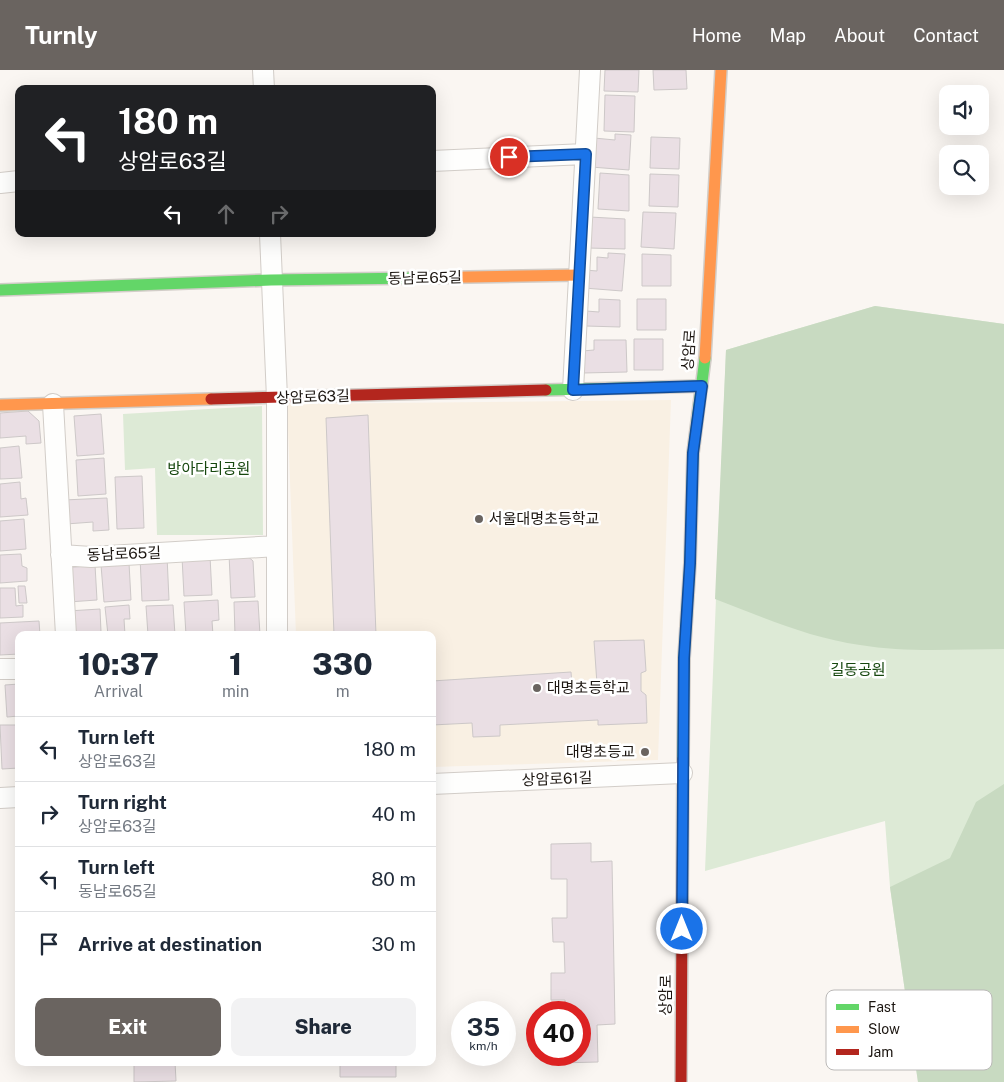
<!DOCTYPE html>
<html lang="en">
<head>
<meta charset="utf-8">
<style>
  body { margin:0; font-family:"Public Sans","Noto Sans KR",sans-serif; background:#f2f2f3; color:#1f2937; height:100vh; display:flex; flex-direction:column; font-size:19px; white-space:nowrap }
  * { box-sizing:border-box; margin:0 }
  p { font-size:16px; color:#747a83 }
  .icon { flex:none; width:28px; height:28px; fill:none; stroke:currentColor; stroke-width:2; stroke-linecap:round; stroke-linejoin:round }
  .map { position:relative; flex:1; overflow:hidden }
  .sheet { position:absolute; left:15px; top:561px; width:421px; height:435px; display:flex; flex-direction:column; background:#fff; border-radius:10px; box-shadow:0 5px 20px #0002 }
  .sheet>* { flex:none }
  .guide { position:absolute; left:15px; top:15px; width:421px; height:152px; border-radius:10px; box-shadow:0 5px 20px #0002; background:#202124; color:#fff; overflow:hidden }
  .buttons { position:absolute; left:939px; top:15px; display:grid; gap:10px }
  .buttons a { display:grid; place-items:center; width:50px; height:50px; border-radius:10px; background:#fff; box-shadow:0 5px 20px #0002; font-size:25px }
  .speed { position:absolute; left:451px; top:931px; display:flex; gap:10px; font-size:25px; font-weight:700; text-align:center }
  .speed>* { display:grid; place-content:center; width:65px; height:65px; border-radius:50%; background:#fff; box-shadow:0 5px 20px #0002; line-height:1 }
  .speed small { font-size:12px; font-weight:400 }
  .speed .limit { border:8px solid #d22; background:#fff; color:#111 }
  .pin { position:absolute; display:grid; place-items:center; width:42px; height:42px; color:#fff; margin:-21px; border:2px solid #fff; border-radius:50%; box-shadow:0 1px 5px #0007 }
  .me { position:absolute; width:55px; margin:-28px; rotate:0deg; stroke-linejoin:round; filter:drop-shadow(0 0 4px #0008) }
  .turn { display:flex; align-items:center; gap:18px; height:105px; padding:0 20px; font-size:22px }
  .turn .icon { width:65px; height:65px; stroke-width:2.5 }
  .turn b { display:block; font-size:35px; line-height:42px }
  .lanes { display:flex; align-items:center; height:48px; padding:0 20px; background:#0003; justify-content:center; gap:25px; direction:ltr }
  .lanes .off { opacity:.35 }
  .eta { display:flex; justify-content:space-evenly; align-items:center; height:85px; text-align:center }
  .eta b { font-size:30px; font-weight:800; line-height:35px }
  .cta { display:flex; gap:10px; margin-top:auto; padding:10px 20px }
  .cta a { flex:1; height:58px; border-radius:10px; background:#6a6460; color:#fff; font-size:20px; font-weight:800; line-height:58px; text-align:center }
  .cta a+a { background:#f2f2f3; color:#1f2937 }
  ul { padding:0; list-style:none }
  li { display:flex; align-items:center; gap:15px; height:65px; padding:0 20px; border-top:1px solid #e0e1e3 }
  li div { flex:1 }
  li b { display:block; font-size:19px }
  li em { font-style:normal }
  header { display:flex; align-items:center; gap:30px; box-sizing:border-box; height:70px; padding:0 25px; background:#6a6460; color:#fff }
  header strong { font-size:24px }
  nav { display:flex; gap:28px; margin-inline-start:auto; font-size:18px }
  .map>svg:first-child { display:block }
</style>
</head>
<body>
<header>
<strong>Turnly</strong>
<nav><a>Home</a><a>Map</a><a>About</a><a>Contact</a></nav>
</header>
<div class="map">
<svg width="1004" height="1012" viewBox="0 0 1004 1012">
  <rect width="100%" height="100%" fill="#faf6f2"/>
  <path fill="#f9f0e3" d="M671 330 658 690 433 697 432 565H296L287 334Z"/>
  <path fill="#ddead6" d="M875 236 1004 254V1012H918L890 817 885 751 705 801 726 280Z
    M262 336 263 465H157L155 398 125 400 123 344Z"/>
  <path fill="#c8dac1" d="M875 236 1004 254V579C956 579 907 583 860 575 809 568 762 547 715 529L726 280Z
    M1004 714V1012H918L890 817 950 788 976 732Z"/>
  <path fill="#eadfe4" stroke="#cdc8c8" d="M605 0H639L638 22 604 21Z
    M653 0H686L687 19 654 20Z
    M605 25 635 26 634 62 604 61Z
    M615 64 631 65 629 100 591 97 594 68 615 70Z
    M651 67 680 68 679 99 650 98Z
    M600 103 629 105V141L598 139Z
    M650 104 679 105 678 137 649 136Z
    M643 142 676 143 674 179 641 177Z
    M590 147 625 149V179L588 178Z
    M608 183 625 184 622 221 584 218 585 200 597 201V187L608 188Z
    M642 184 671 185V216H642Z
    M599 229 620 230V257L586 256V241L599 242Z
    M637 229H666V260H637Z
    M634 269H663V300H634Z
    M594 270H626L627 302 583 303 582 281 594 280Z
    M28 341 39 351 41 373 26 374V366L0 368V343Z
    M101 344 104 384 77 386 74 346Z
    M368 345 376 565H334L326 348Z
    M19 376 22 408 0 409V378Z
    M104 388 106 424 78 426 76 390Z
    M142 406 144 458 117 459 115 407Z
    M20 412 21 429 26 428 28 445 0 447V414Z
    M107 428 109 460 93 461V452L66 454 64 430Z
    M24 449 26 479 0 481V451Z
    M244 483 253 491 255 527 231 528 229 484Z
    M21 484 22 496 27 498V511L0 513V485Z
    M167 486 169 530 142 531 140 487Z
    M210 486 212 525 184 526 182 487Z
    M129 493 131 530 104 532 101 495Z
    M95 495 97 530 68 532 65 498Z
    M18 516H25L27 533H19Z
    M0 518H15L16 536 23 535V547L0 548Z
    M218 530 219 550 212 551 213 565H186L184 532Z
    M258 531 260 565H235L234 532Z
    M129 535 130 549H124L125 565H108L105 537Z
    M173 535 175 565H148L146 536Z
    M100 539 101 562 94 563V565H70L68 541Z
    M39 551 40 565H19V584L0 585V553Z
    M644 570 646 601 641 603V621L646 625 647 653 598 655V650L500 655V666L473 667 472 653 432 655V611L571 602 572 615 597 614 594 571Z
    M19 614V646L7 647 5 615Z
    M0 655H19V698L2 699Z
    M591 773V792L612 791 615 954 597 955 598 992 558 993V985H580V942H565V930H551V903H565L564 872H553L552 848H567V809H551V774Z
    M134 992H175L176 1011 134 1012Z
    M340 992H396V1007H340Z"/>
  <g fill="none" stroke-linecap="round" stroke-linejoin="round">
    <defs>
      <path id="street" d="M263 0 264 19
        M432 91 585 84
        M0 113 19 111
        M270 164 277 328V565
        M573 320 590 0
        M53 334 66 565
        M61 485 91 487 277 476
        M0 599H19
        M432 714 682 703
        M0 728 19 727"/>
      <path id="fast" d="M0 220 271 210 415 208
        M546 320 702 316
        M683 689 684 588 690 493 693 383 705 288"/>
      <path id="slow" d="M415 208 579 205
        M705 288 721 0
        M0 335 211 329"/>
      <path id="jam" d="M211 329 546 320
        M681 1012 683 689"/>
    </defs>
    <use href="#street" stroke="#d2cdc8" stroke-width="22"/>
    <use href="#fast" stroke="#d2cdc8" stroke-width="14"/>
    <use href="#slow" stroke="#d2cdc8" stroke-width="14"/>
    <use href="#jam" stroke="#d2cdc8" stroke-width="14"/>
    <use href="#street" stroke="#fefefd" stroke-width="20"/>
    <use href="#fast" stroke="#63d668" stroke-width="11"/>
    <use href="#slow" stroke="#ff974d" stroke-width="11"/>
    <use href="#jam" stroke="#b3261e" stroke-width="11"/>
  </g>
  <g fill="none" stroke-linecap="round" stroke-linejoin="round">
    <defs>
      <path id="route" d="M509 87 586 84 573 320 702 316 693 383 690 493 684 588 682 859"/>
    </defs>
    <use href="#route" stroke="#114b97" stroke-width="12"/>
    <use href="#route" stroke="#1a73e8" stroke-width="9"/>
  </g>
  <g fill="#6a6460" stroke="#fff" stroke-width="2">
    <circle cx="479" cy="449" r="5"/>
    <circle cx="537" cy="618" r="5"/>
    <circle cx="645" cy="682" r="5"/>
  </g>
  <g text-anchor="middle" stroke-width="5" stroke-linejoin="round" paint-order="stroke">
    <g font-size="15" fill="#1c1611" stroke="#fff">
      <text transform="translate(425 208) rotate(-1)" y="5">동남로65길</text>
      <text transform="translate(689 280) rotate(-86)" y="5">상암로</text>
      <text transform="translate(313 327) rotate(-2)" y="5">상암로63길</text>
      <text transform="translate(124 484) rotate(-2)" y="5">동남로65길</text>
      <text transform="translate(557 709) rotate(-2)" y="5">상암로61길</text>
      <text transform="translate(666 925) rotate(-90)" y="5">상암로</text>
    </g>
    <g font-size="15" fill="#16470e" stroke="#fff">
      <text x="209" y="404">방아다리공원</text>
      <text x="858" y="605">길동공원</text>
    </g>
    <g font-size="15" fill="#1c1611" stroke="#fff" text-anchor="start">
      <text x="489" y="454">서울대명초등학교</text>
      <text x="547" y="623">대명초등학교</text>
      <text x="635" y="687" text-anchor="end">대명초등교</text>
    </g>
  </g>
  <rect x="826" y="920" width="166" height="80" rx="8" fill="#fff" stroke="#bbb9b8" stroke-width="1"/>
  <rect x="836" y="934" width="23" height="6" fill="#63d668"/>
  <rect x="836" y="956" width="23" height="7" fill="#ff974d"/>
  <rect x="836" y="979" width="23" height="6" fill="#b3261e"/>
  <g font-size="14" fill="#1c1611">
    <text x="868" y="942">Fast</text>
    <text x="868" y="964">Slow</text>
    <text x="868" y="987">Jam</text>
  </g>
</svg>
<div class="buttons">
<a><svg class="icon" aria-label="sound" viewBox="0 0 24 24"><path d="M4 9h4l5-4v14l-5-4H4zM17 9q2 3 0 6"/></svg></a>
<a><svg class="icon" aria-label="search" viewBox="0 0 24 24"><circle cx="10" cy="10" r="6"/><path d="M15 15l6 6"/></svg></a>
</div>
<div class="speed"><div>35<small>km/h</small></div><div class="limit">40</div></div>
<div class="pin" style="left:509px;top:87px;background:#d93025"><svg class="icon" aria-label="arrive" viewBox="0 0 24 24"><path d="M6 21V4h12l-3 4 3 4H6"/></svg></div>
<svg class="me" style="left:682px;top:859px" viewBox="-20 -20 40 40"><circle r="17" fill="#1a73e8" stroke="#fff" stroke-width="3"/><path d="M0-11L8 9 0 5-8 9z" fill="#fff"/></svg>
<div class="guide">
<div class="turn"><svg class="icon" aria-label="left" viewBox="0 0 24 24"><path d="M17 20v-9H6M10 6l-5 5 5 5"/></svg><div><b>180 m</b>상암로63길</div></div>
<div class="lanes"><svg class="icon" aria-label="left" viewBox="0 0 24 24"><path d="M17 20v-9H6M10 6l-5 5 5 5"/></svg><svg class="icon off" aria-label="ahead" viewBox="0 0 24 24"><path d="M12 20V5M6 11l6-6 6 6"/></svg><svg class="icon off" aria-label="right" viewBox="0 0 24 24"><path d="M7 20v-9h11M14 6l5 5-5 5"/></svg></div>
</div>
<section class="sheet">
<div class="eta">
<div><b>10:37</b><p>Arrival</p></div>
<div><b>1</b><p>min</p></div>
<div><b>330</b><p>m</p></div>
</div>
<ul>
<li><svg class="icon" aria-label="left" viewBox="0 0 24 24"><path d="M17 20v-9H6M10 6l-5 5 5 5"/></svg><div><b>Turn left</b><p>상암로63길</p></div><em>180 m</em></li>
<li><svg class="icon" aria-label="right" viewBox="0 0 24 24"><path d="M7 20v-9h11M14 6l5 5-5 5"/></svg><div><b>Turn right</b><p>상암로63길</p></div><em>40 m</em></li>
<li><svg class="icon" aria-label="left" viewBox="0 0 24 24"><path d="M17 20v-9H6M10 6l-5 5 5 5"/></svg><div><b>Turn left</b><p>동남로65길</p></div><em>80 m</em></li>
<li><svg class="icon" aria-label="arrive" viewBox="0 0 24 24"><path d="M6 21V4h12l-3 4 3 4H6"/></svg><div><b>Arrive at destination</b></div><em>30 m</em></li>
</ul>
<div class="cta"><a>Exit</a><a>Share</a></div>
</section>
</div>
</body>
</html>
